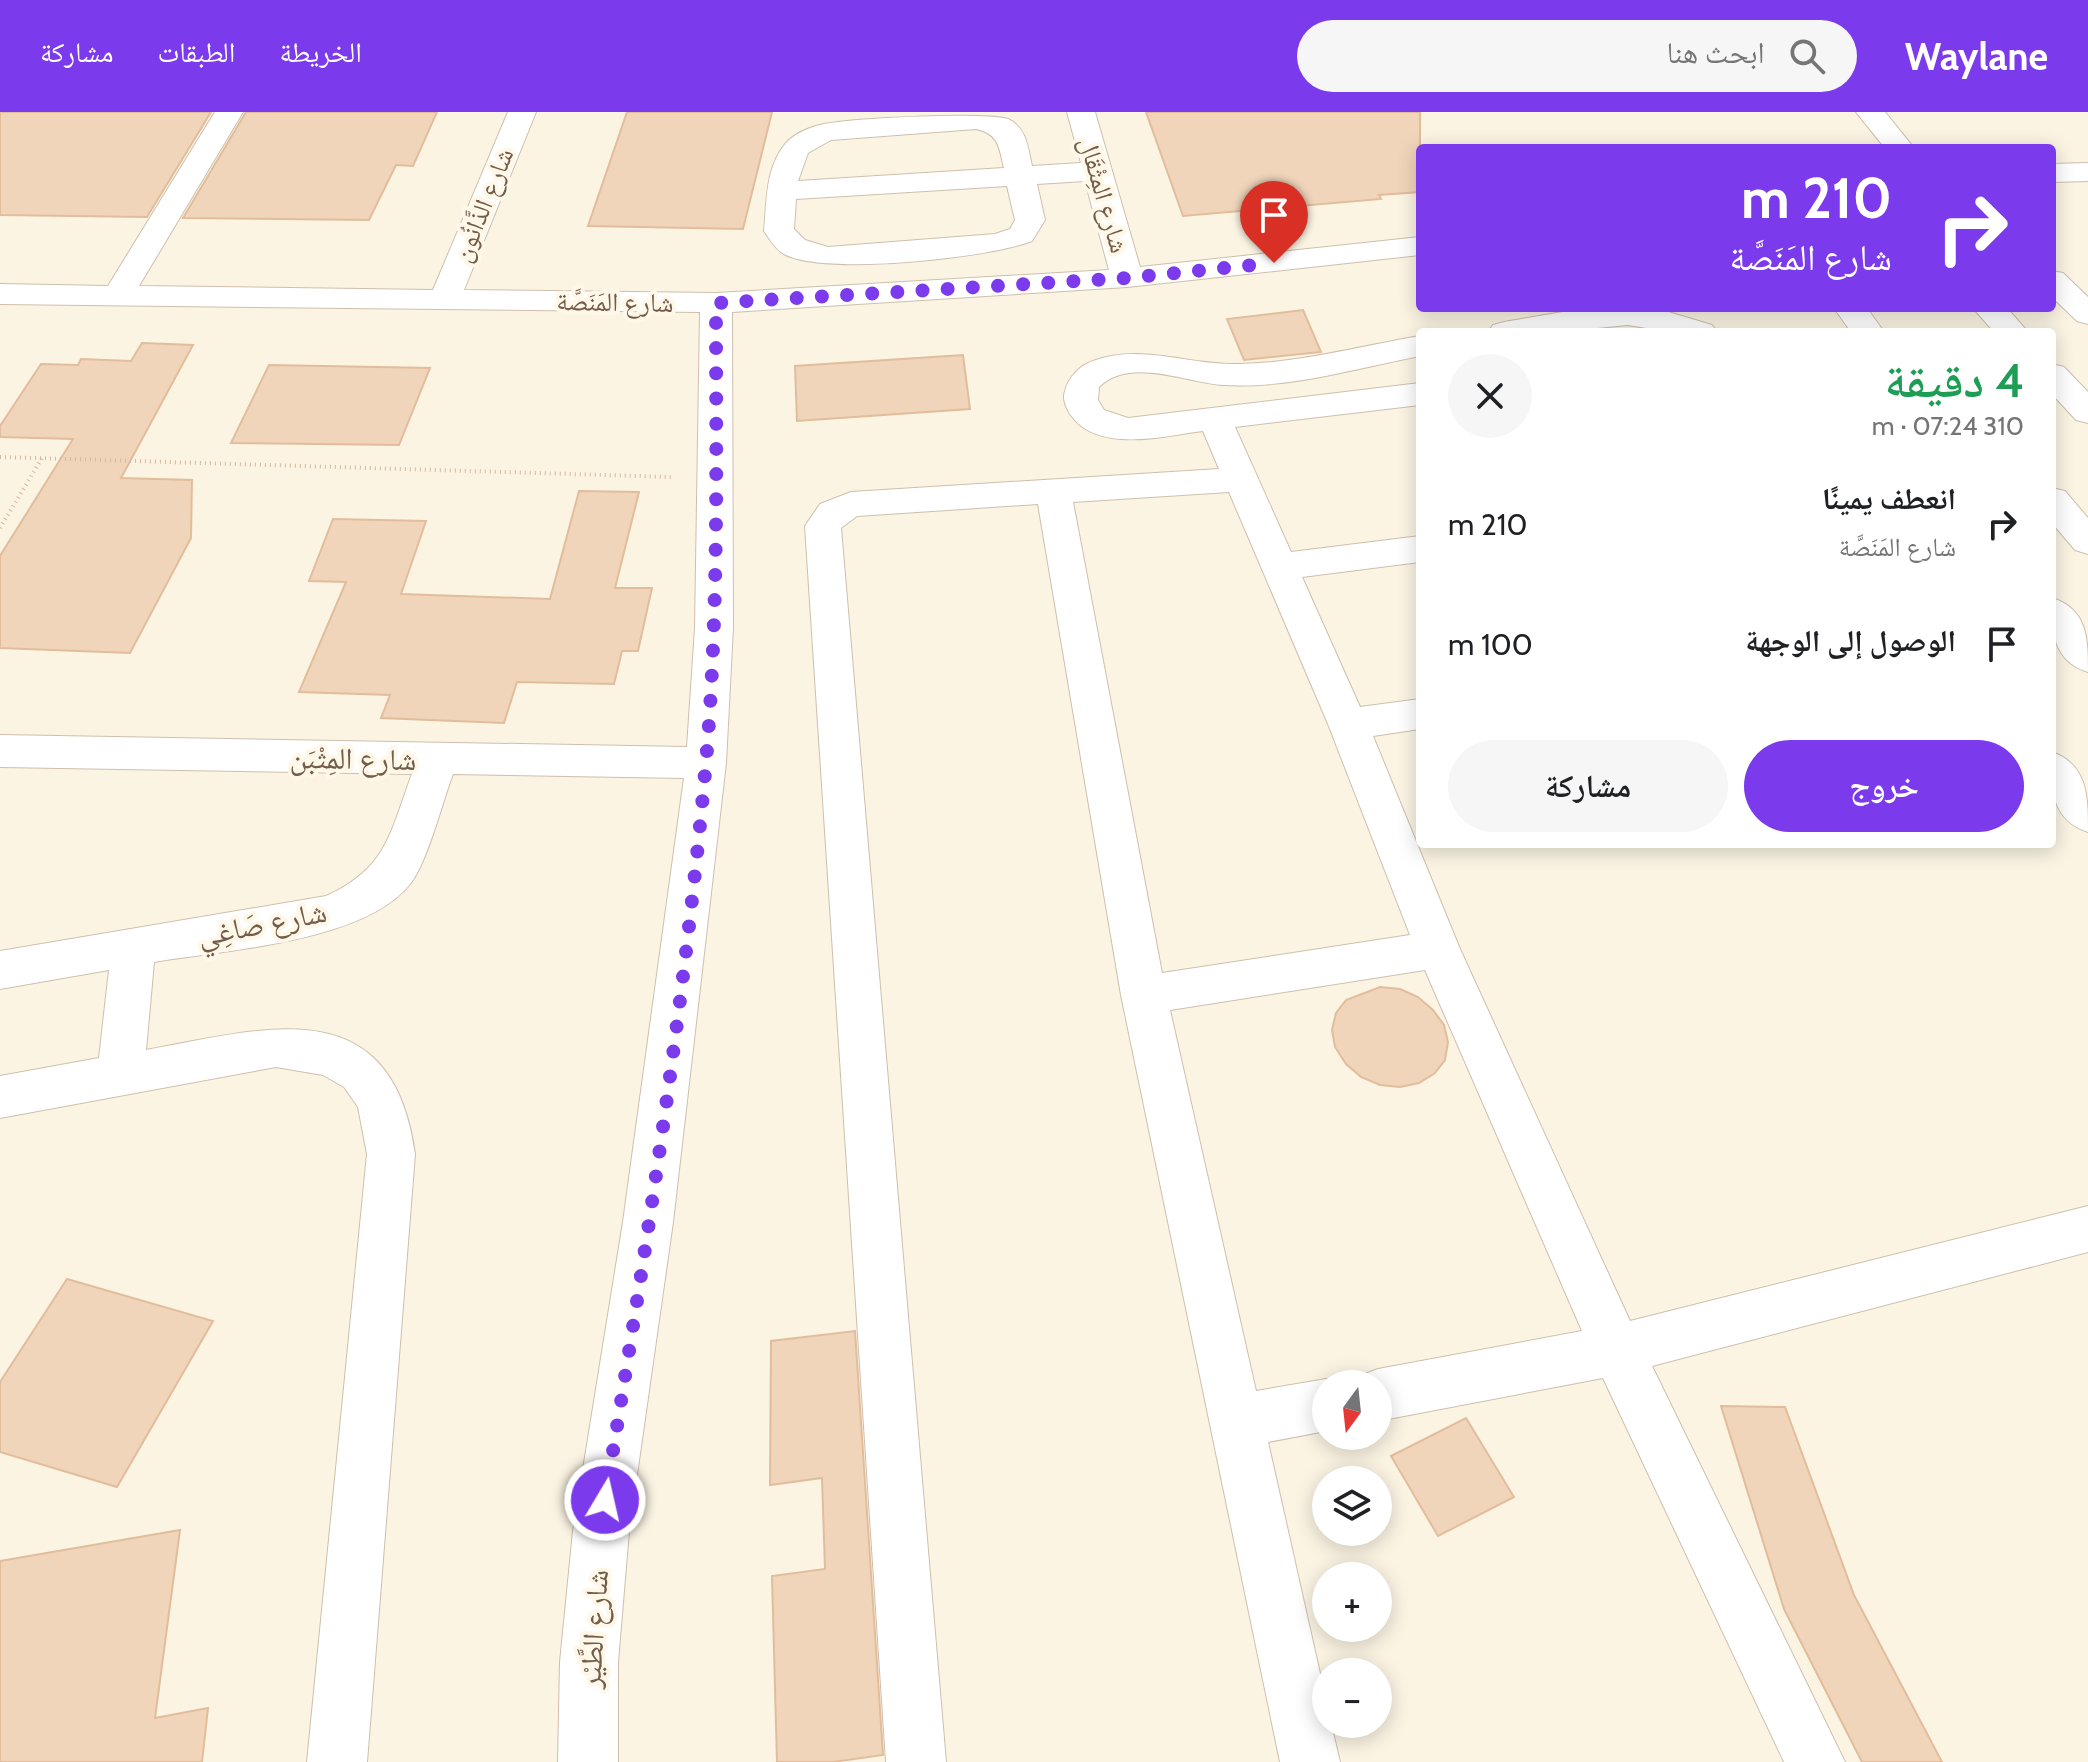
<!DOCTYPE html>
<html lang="ar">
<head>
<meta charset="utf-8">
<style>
  body { margin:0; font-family:Cabin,"Noto Naskh Arabic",sans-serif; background:#f6f6f6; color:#202124; direction:rtl; height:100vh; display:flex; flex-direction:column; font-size:30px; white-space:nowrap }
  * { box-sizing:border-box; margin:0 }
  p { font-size:26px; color:#757577 }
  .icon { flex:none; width:44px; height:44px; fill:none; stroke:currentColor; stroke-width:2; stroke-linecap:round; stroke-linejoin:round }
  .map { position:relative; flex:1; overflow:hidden; direction:ltr }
  .details { position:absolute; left:1416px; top:216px; width:640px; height:520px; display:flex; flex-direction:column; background:#fff; border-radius:8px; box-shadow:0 4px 20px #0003; direction:rtl }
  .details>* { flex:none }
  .guide { position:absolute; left:1416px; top:32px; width:640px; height:168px; border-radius:8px; box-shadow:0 4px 20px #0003; direction:rtl; background:#7c3aed; color:#fff; overflow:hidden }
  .needle { width:52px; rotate:195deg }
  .tools { position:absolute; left:1312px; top:1258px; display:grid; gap:16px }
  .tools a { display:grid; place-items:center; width:80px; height:80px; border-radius:50%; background:#fff; box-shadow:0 4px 20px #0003; font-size:40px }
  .pin { position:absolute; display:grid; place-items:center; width:68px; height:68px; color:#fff; margin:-82px -34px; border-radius:50% 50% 50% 0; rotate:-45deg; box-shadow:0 0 8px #0007 }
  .pin .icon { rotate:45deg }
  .me { position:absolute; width:88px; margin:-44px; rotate:9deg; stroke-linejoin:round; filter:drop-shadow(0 0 6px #0008) }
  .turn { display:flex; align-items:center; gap:28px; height:168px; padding:0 32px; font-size:36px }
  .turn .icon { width:104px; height:104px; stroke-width:2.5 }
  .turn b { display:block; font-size:56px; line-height:68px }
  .round { display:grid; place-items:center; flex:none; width:84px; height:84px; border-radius:42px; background:#f6f6f6 }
  .head { display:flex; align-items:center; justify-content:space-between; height:136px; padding:0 32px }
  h1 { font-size:48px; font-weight:600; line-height:60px; color:#1e9e55 }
  .primary-button { display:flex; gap:16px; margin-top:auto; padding:16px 32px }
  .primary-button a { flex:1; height:92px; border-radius:48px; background:#7c3aed; color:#fff; font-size:32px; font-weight:600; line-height:92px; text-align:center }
  .primary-button a+a { background:#f6f6f6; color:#202124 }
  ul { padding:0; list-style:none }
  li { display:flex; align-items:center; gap:24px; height:120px; padding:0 32px }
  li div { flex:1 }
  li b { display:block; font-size:30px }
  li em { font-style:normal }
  header { display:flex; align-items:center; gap:48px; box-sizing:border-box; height:112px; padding:0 40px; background:#7c3aed; color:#fff }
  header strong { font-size:38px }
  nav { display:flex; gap:44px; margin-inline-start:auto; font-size:28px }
  .search { width:560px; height:72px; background:#f6f6f6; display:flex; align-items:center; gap:20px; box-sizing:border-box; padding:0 28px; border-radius:44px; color:#757577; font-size:30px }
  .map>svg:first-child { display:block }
</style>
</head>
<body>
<header>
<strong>Waylane</strong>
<div class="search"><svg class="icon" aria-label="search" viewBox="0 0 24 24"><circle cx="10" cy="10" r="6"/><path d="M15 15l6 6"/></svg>ابحث هنا</div>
<nav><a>الخريطة</a><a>الطبقات</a><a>مشاركة</a></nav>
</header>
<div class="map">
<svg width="2088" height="1650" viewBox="0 0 2088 1650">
  <rect width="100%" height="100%" fill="#fbf4e3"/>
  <path fill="#f0d5bb" stroke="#e2bd9c" stroke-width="2" d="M0 0H211L147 105 0 103Z
    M246 0H437L413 54 396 53 369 108 183 106Z
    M627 0H772L743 117 588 114Z
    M1146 0H1420V80L1379 83 1381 87 1183 104Z
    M1303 198 1321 240 1244 248 1227 207Z
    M142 231 193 233 121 366 192 368 191 426 130 541 0 536V444L73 327 0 325V314L41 252 78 253 81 247 131 249Z
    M963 243 970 297 797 309 795 254Z
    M269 253 430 256 399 333 231 331Z
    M579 379 639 380 615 476H652L638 539H622L614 572 517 570 504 611 381 606 390 583 299 580 346 470 309 469 333 407 426 409 401 482 550 487Z
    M1380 875 1400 877 1418 885 1433 898 1444 913 1448 930 1445 948 1435 961 1419 971 1400 975 1380 973 1361 965 1346 952 1335 935 1332 918 1336 901 1346 888Z
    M67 1167 213 1209 117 1375 0 1340V1270Z
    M855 1219 883 1643 833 1650H777L772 1464 825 1457 822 1366 770 1373 771 1229Z
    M1721 1294 1785 1295 1854 1483 1942 1650H1862L1784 1497Z
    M1466 1306 1514 1385 1438 1424 1391 1344Z
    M180 1418 155 1606 208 1596 202 1650H0V1449Z"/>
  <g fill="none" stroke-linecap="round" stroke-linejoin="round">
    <defs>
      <path id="minor" d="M215 0H243L139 174 433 178 508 0H536L464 178 716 181 1109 158 1085 69 1037 72 1045 108 1032 129C988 146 824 164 784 142 776 138 769 126 764 119 767 89 765 56 786 31 795 21 810 15 824 12 855 6 983 0 1008 7 1027 16 1028 36 1032 54L1081 51 1067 0H1095L1140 155 1420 125V143L1127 175 732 200 733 516 726 651 673 1110 629 1419 618 1550V1650H558L560 1550 573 1419 623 1110 684 666 453 662C442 691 428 748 411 771 366 830 225 838 154 850L146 938C266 916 392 876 415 1042L367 1650H307L367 1042 358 995 344 975 323 963 276 955 0 1006V964L99 946 109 858 0 877V839L326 784C388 756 390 720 412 662L0 655V623L687 635 695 516 700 200 0 192V172L108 174ZM976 17C999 22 999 35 1004 56L798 69 808 41 831 28ZM1007 74 1015 108 1010 117 995 122 828 135 805 128 794 117 796 87Z
        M1856 0H1885L1914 36H1885Z
        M2088 51V69L2052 70V52Z
        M2052 159 2063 161 2088 185V212L2077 209 2052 185Z
        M1586 196H1655L1712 213 1717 220H1671L1628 213 1557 220H1488L1493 213 1504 210Z
        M1834 196H1867L1884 220H1851Z
        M1973 196H2007L2028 220H1994Z
        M1420 224V244C1357 256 1289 277 1224 273 1187 271 1130 244 1099 275L1098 288 1104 298 1128 306 1420 271V293L1235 315 1291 440 1420 424V450L1302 465 1360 595 1420 587V617L1373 624 1460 837 1630 1209 2088 1094V1140L1652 1254 1845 1650H1784L1603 1266 1378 1309V1272H1356L1359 1264 1378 1257 1582 1219 1425 858 1170 898 1256 1279 1326 1267 1339 1272H1326V1319L1268 1330 1326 1588V1612H1331L1340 1650H1280L1121 883 1038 392 857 404 841 416 946 1650H886L805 414 820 392 851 380 1219 357 1203 319C1163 324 1097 342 1070 302 1066 295 1062 287 1065 279 1068 266 1080 253 1093 249 1143 231 1189 254 1239 252 1300 251 1360 234 1420 224ZM1229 380 1328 612 1410 823 1162 861 1073 390Z
        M2052 252 2064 255 2088 280V311L2076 308 2052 282Z
        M2052 376 2065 379 2088 406V442L2075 438 2052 411Z
        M2052 486C2088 497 2088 528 2088 560 2052 549 2052 518 2052 486Z
        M2052 640C2088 653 2088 685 2088 720 2049 707 2052 675 2052 640Z"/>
    </defs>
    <use href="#minor" stroke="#cebfad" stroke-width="2"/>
    <path stroke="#d5b99f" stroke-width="4" stroke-dasharray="1 4" stroke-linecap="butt" d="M0 345 671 365
      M0 416 42 346"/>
    <use href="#minor" fill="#fff" fill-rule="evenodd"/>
  </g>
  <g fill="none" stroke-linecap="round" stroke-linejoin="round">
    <path stroke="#7c3aed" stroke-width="14" stroke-dasharray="0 25.2" d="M605 1388C645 1144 684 897 706 650 719 498 716 344 716 191L1127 166 1274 151"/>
  </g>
  <g text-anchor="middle" stroke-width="8" stroke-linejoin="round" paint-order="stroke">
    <g font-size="26" fill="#735c4a" stroke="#fff8e9">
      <text transform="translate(1104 83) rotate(74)" y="9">شارع المِثْقَال</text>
      <text transform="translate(483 93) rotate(-68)" y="9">شارع الذَّانُون</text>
      <text transform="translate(615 190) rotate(1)" y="9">شارع المَنَصَّة</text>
    </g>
    <g font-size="30" fill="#735c4a" stroke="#fff8e9">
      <text transform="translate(353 647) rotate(1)" y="10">شارع المِثْبَن</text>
      <text transform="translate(262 812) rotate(-11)" y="10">شارع صَاغِي</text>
      <text transform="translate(594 1517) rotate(-86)" y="10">شارع الطَّيْر</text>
    </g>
  </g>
</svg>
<div class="tools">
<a><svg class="needle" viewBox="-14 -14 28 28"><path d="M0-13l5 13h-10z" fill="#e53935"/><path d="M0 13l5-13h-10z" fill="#757577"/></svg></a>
<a><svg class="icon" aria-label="layers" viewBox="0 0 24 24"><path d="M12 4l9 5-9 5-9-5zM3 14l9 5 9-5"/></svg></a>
<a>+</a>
<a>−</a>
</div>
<div class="pin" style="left:1274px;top:151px;background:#d93025"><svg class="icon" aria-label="arrive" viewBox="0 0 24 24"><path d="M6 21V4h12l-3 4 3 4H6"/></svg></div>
<svg class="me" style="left:605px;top:1388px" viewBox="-20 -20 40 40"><circle r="17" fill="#7c3aed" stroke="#fff" stroke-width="3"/><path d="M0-11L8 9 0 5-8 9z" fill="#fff"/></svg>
<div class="guide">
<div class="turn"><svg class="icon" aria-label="right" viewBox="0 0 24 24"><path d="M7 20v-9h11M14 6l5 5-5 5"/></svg><div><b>210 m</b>شارع المَنَصَّة</div></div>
</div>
<section class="details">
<div class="head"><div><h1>4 دقيقة</h1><p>310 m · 07:24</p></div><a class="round"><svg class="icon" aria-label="close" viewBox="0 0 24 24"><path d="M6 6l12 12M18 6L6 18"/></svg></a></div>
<ul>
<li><svg class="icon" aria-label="right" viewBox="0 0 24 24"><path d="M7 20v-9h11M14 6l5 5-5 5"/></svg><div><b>انعطف يمينًا</b><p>شارع المَنَصَّة</p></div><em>210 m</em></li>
<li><svg class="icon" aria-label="arrive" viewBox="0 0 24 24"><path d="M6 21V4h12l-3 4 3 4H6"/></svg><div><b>الوصول إلى الوجهة</b></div><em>100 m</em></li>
</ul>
<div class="primary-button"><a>خروج</a><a>مشاركة</a></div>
</section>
</div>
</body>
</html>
